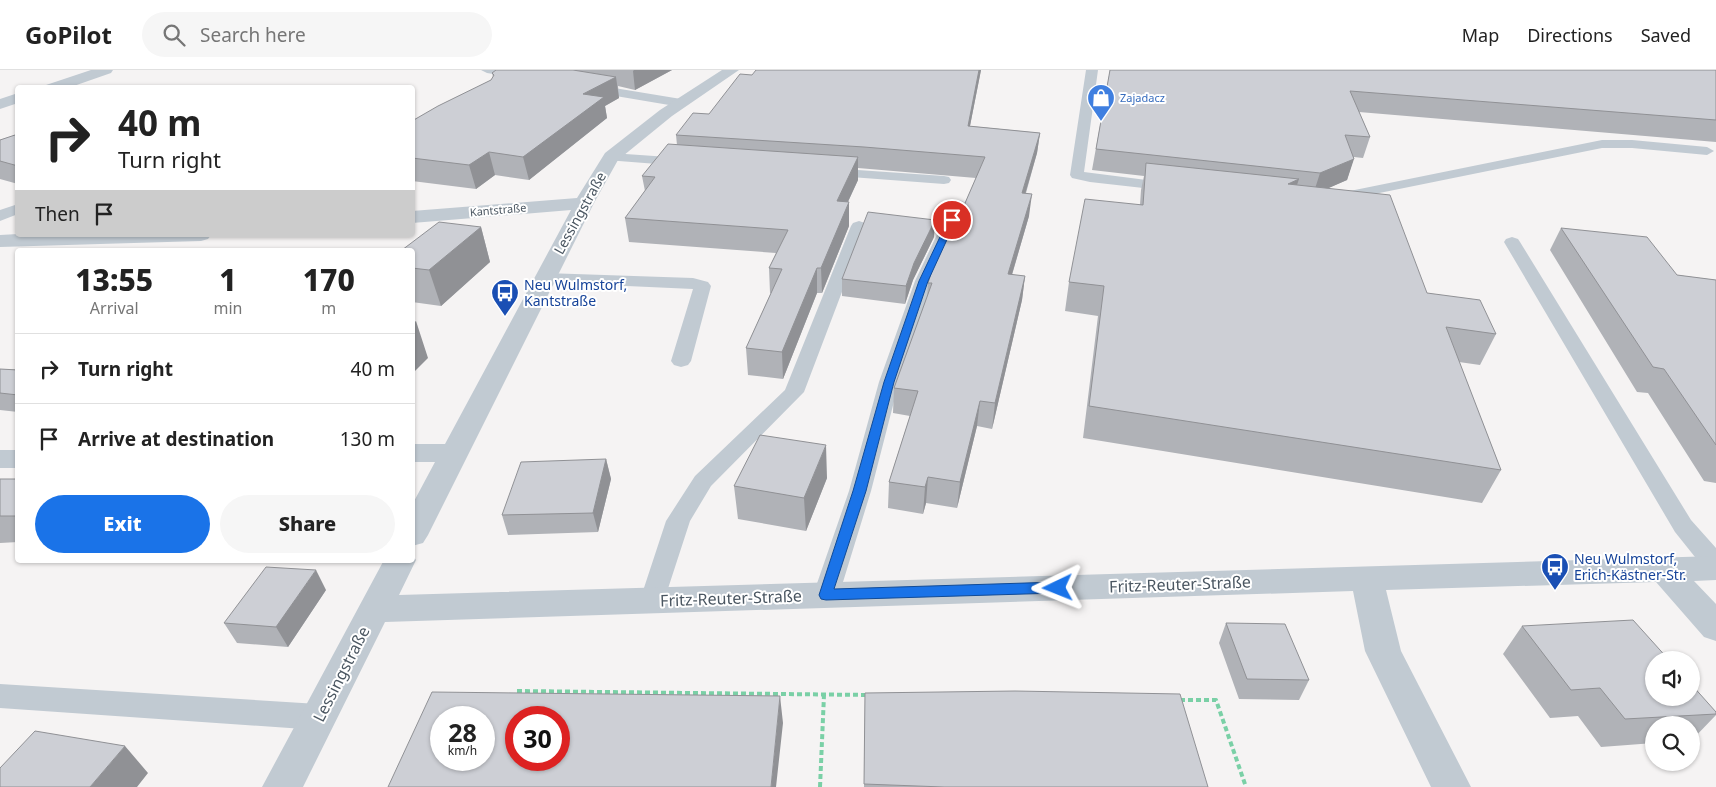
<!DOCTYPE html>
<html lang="en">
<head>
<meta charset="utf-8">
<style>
  body { margin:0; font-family:"Noto Sans",sans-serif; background:#f6f6f6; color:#222; height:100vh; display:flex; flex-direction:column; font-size:19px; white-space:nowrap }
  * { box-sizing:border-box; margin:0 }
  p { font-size:16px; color:#767676 }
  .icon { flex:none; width:28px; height:28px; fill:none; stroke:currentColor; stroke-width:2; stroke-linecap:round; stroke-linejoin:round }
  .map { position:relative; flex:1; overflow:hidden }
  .panel { position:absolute; left:15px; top:178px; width:400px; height:315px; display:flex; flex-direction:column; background:#fff; border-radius:5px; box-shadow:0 1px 4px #0004 }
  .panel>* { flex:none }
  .top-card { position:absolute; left:15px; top:15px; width:400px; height:152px; border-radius:5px; box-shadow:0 1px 4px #0004; background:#fff; color:#222; overflow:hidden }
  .buttons { position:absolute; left:1645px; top:581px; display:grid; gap:10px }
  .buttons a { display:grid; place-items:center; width:55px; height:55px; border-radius:50%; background:#fff; box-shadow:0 1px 4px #0004; font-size:25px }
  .speed { position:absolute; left:430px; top:636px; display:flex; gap:10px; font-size:25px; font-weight:700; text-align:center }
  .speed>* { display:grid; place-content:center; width:65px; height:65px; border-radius:50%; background:#fff; box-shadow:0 1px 4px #0004; line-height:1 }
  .speed small { font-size:12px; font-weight:400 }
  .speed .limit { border:8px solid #d22; background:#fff; color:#111 }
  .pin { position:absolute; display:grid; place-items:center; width:42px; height:42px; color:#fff; margin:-21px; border:2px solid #fff; border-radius:50%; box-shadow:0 1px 5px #0007 }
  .me { position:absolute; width:55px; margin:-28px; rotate:268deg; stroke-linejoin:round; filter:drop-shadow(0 0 4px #0008) }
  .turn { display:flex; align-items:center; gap:18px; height:105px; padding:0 20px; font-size:22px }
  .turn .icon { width:65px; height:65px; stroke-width:2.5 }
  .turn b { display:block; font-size:35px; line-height:42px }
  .then { display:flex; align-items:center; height:48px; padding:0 20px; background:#0003; gap:10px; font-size:19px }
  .eta { display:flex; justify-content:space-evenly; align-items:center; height:85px; text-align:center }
  .eta b { font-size:30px; font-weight:800; line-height:35px }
  .primary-button { display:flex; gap:10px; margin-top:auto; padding:10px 20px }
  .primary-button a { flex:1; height:58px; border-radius:30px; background:#1a73e8; color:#fff; font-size:20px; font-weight:800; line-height:58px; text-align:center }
  .primary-button a+a { background:#f6f6f6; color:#222 }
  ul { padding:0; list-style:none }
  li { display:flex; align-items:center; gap:15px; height:70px; padding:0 20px; border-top:1px solid #e0e0e0 }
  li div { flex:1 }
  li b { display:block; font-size:19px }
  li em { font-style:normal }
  header { display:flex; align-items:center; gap:30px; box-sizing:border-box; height:70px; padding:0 25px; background:#fff; border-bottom:1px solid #e0e0e0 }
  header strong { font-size:24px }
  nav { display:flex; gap:28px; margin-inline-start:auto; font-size:18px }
  .search { width:350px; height:45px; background:#f6f6f6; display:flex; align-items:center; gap:12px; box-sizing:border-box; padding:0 18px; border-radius:28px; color:#767676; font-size:19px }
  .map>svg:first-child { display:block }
</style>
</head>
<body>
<header>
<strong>GoPilot</strong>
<div class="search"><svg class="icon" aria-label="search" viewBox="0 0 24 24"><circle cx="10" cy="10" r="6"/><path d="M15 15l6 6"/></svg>Search here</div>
<nav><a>Map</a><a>Directions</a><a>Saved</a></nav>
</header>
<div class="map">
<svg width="1716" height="717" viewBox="0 0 1716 717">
  <rect width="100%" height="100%" fill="#f5f3f3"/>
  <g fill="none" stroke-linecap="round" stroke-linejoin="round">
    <path stroke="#7ad0a6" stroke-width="4" stroke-dasharray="5 3" stroke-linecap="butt" d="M517 621 869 625
      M1180 630H1216L1246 717
      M820 717 824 625"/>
    <path fill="#c1cad2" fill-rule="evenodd" d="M481 0H508L527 4 529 6 523 9 487 3Z
      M1086 0H1098L1084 102 1170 113 1175 114 1177 117 1175 120 1170 121 1090 112 1072 108 1070 105Z
      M590 14 681 29 687 33 681 37 586 21 584 18Z
      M1602 70H1632L1707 77 1714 81 1707 85 1632 78H1602L1335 132 1330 131 1328 128 1330 125 1335 124Z
      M611 83 683 88 690 92 683 96 606 90 604 87Z
      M829 98 944 106 949 107 951 110 949 113 944 114 824 105 822 102 824 99Z
      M959 130 964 132 967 135 933 211 899 312 871 421 839 525 835 532 826 535 817 532 813 525 849 421 879 312 915 211 951 135 954 132Z
      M18 134V144L0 151V140Z
      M859 151 865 153 867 156 804 322 711 416 690 451 662 537 653 540 644 537 640 530 666 451 695 406 785 320 851 156 853 153Z
      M1512 167 1518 169 1520 172 1691 450 1716 478V504L1707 502 1675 462 1504 172 1506 169Z
      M545 203 693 208 708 212 711 216 691 291 688 295 681 297 674 295 671 291 693 219 539 212 536 208 539 204Z
      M0 614 318 634 328 638 333 647 328 656 318 660 0 638Z"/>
    <path fill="#c1cad2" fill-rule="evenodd" d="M91 0H113L111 3 68 18H44L46 15Z
      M722 0H739L672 46 618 90 594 133 428 465 423 473 412 476V435L435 392H412V374H445L571 140 412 153V141L577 128 605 83 660 40Z
      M18 23V33L0 39V29Z
      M0 165 18 164 211 165 208 169 201 171 0 177Z
      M0 380H18V398H0Z
      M412 484 416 490 399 525 1716 486V510L1694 511 1716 534V571L1704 567 1656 512 1386 520 1401 581 1471 717H1431L1365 581 1353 521 385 552 303 717H262L384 490H412Z"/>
  </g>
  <path fill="#b0b2b7" d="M496 0H672L635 20 618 16 619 28 605 36 607 48 529 110 495 105 476 119 412 111V51L491 10 493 7 492 3Z
    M981 0 970 56 1040 63 1037 83 1026 123 1029 146 1012 205 1025 206 1022 230 992 359 977 356 957 438 926 433 923 444 888 438 889 412 910 346 893 343 894 318 927 228 928 213 959 147 976 108 858 98V110L848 132 849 156 822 223H817L783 309 748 305 746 278 771 223H770L769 198 776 183 629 172 625 148 645 121 642 106 677 75 676 65 709 44 752 5Z
    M1110 0H1716V72L1359 42 1370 67 1363 88 1354 87 1347 110 1328 118 1427 223 1496 264 1480 295 1459 292 1501 400 1482 433 1083 368 1098 246 1065 241 1069 212 1140 135 1141 120 1144 106 1092 100Z
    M18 64V114L0 109V70Z
    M481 157 490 192 441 236 412 232V180Z
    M1561 158 1677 205 1716 210V413L1704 411 1648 323 1637 322 1550 180Z
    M934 167 913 210 905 234 842 226V209Z
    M0 299 18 300V342L0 340Z
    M606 389 611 409 598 462 508 465 502 445Z
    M827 408 806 461 738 449 734 416Z
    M0 409H18V472L0 473Z
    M326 520 288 577 237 573 224 553Z
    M1226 553 1309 610 1299 630 1239 629 1219 573Z
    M1522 556 1716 642V645L1691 671V655H1654V673L1601 677 1578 646 1550 648 1503 584Z
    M865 623 1208 717H864Z"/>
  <path fill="#909195" d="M634 0H672L635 20 633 1Z
    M979 0H981L966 76 968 56Z
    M616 7 619 28 605 36 607 48 529 110 523 87 583 24Z
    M1040 63 1037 83 1019 145 1022 123Z
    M489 82 495 105 476 119 469 95Z
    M858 87V110L837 155V131Z
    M1354 89 1347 110 1313 125 1320 103Z
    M1299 109 1290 136 1288 114Z
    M1032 124 1029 146 1005 228 1008 204Z
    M849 132V156L822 223 821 198Z
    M935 150 934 167 913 210 905 234 906 216 914 193Z
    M481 157 490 192 441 236 429 200Z
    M817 198V223L783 309 782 282Z
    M1025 206 1022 230 992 359 995 333Z
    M416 251 428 288 412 304V254Z
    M980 331 977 356 957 438 960 412Z
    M826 375 827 408 806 461 804 428Z
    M606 389 611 409 598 462 593 443Z
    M928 407 926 433 923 444 925 417Z
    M316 500 326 520 288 577 276 557Z
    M780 626 783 653 776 717H771Z
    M125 676 148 703 137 717H90Z"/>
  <path fill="#cdcfd5" stroke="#909195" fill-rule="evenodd" d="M496 0H573L616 7 583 24 604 27 523 87 489 82 469 95 412 88V51L438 36 491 10 494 5 492 3Z
    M756 0H979L968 56 1040 63 1022 123 1032 124 1008 204 1025 206 995 333 980 331 960 412 928 407 925 417 889 412 918 321 894 318 932 213H928L936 188 955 147H959L985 87 864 77 676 65 693 43 709 44 740 4 752 5Z
    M1110 0H1716V50L1350 21 1370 67 1345 65 1354 89 1320 103 1096 79Z
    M18 64V96L0 91V70Z
    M668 74 858 87 837 131 849 132 821 198H817L782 282 746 278 782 199 769 198 788 160 625 148 655 107 642 106Z
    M1146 93 1299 109 1288 114 1390 125 1427 223 1480 230 1496 264 1446 257 1501 400 1089 336 1104 216 1069 212 1085 129 1143 135Z
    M868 142 935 150 914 193 906 216 842 209Z
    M439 152 481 157 429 200 412 198V180H402Z
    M1561 158 1647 167 1677 205 1716 210V375L1664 299 1653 297Z
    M0 299 18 300V325L0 323Z
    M760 365 826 375 804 428 734 416Z
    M606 389 593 443 502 445 521 392Z
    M0 409H18V446H0Z
    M266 497 316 500 276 557 224 553Z
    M1633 550 1669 590H1654V628H1691V614L1716 642V644L1625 649 1600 618 1571 620 1522 556Z
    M1226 553 1285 554 1309 610 1247 609Z
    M1015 621 1180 624 1208 717H944L864 714 865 623Z
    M432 622 780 626 771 717H388ZM441 648H484V690H441ZM516 648H559V690H516Z
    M35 661 125 676 90 717H0V698Z"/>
  <path fill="#1a73e8" stroke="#114b97" d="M949 148 956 150 928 211 894 312 866 421 834 519 1058 512 1062 514 1064 518 1062 521 1058 523 826 530 821 529 819 525 853 421 884 312 919 211Z"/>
  <defs>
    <symbol id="shop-pin" viewBox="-11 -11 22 30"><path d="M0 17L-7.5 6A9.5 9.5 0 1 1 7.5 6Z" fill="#3f7fe0" stroke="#fff"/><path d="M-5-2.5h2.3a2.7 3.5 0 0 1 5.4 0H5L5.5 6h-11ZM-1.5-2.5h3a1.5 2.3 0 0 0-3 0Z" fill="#fff"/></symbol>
    <symbol id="bus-pin" viewBox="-11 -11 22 30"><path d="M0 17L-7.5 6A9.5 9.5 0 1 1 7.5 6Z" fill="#1a4fb4" stroke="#fff"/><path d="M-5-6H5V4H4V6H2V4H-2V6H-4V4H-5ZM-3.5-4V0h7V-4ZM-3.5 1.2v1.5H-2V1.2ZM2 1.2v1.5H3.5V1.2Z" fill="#fff"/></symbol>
  </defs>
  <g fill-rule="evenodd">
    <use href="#shop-pin" x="1085" y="12" width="32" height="43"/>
    <use href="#bus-pin" x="489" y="207" width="32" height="43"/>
    <use href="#bus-pin" x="1539" y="481" width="32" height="43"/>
  </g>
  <g text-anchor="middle" stroke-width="4" stroke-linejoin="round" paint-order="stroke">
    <g font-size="11" fill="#366cbe" stroke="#fff" text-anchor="start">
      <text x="1120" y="32">Zajadacz</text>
    </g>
    <g font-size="11" fill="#4a5661" stroke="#fff">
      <text transform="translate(498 140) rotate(-5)" y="4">Kantstraße</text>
    </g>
    <g font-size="14" fill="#4a5661" stroke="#fff">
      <text transform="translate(580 143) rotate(-61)" y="5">Lessingstraße</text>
    </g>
    <g font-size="14" fill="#164399" stroke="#fff" text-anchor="start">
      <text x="524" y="220">Neu Wulmstorf,<tspan x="524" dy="16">Kantstraße</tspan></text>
      <text x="1574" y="494">Neu Wulmstorf,<tspan x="1574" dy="16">Erich-Kästner-Str.</tspan></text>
    </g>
    <g font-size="16" fill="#4a5661" stroke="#fff">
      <text transform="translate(1180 514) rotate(-2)" y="6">Fritz-Reuter-Straße</text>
      <text transform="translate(731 528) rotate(-2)" y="6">Fritz-Reuter-Straße</text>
      <text transform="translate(341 604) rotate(-63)" y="6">Lessingstraße</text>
    </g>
  </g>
</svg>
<div class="buttons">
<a><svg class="icon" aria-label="sound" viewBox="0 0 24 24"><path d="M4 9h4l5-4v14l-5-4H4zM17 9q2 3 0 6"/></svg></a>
<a><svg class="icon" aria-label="search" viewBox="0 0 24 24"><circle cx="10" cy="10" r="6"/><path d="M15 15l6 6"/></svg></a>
</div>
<div class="speed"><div>28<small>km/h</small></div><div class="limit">30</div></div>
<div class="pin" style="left:952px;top:150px;background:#d93025"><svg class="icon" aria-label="arrive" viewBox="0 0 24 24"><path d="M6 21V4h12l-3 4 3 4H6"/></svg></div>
<svg class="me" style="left:1058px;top:518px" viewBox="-20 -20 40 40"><path d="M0-17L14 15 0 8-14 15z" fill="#1a73e8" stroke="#fff" stroke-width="4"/></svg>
<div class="top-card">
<div class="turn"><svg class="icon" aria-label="right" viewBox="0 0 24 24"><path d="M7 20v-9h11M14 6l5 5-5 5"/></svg><div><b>40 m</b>Turn right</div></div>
<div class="then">Then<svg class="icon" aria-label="arrive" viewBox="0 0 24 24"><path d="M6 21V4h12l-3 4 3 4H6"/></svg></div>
</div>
<section class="panel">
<div class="eta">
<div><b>13:55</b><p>Arrival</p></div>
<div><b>1</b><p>min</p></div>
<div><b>170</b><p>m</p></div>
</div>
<ul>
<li><svg class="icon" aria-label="right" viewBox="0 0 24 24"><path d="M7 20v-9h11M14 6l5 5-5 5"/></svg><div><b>Turn right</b></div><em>40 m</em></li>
<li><svg class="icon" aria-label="arrive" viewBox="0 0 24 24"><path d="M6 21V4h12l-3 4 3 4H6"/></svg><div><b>Arrive at destination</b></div><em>130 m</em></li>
</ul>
<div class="primary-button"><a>Exit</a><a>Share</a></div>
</section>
</div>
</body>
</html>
